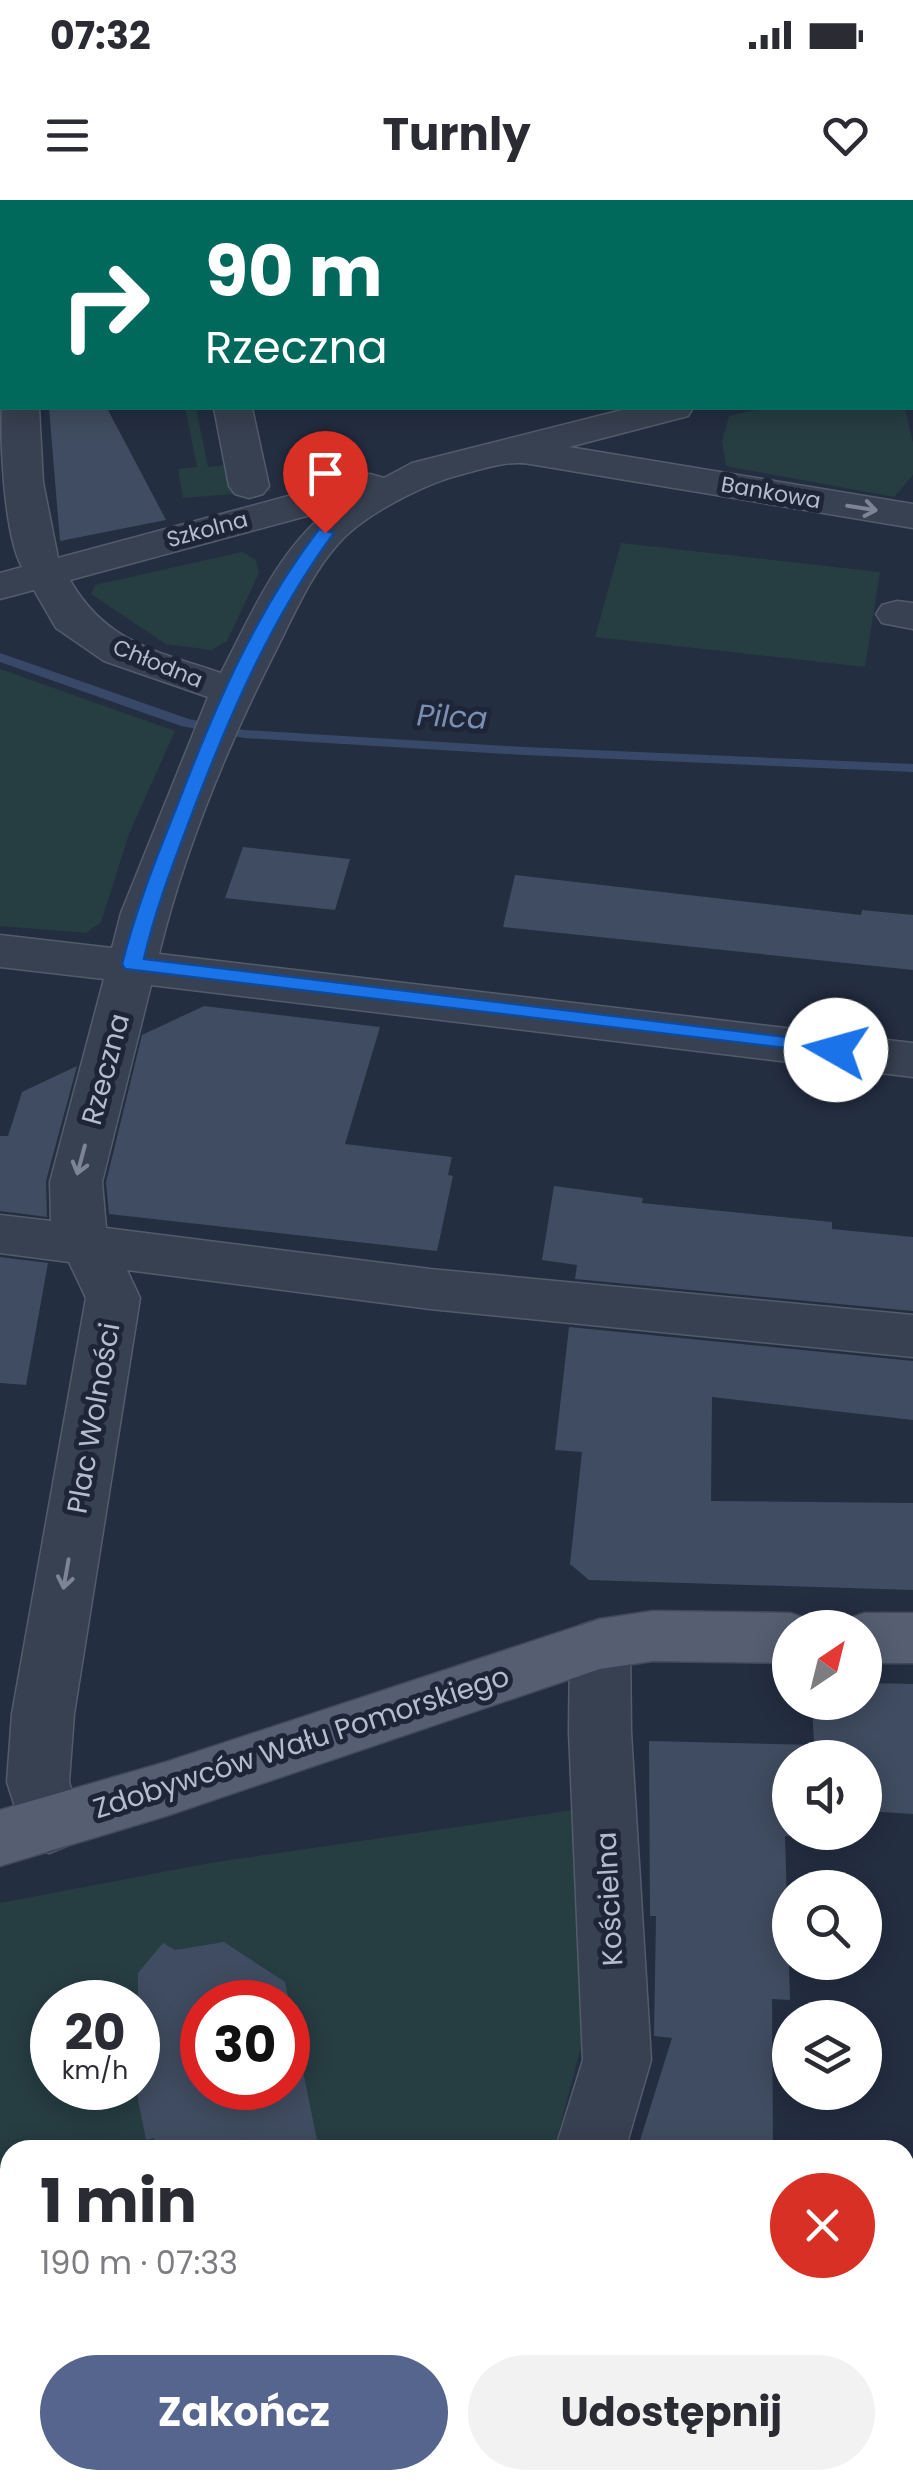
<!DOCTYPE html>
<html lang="pl">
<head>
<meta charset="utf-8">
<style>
  body { margin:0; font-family:Poppins,sans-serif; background:#f2f2f3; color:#2b2b33; height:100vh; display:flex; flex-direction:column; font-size:38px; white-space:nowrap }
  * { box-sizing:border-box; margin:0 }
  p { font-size:32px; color:#7c7c81 }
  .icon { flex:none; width:55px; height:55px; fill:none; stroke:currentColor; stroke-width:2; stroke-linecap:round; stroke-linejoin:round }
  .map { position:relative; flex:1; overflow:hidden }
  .side { position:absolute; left:0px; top:1940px; width:915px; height:350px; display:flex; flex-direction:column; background:#fff; border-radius:30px 30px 0 0; box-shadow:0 5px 25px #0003 }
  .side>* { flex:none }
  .banner { position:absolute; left:0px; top:0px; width:915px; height:210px; box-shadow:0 5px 25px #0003; background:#00695c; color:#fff; overflow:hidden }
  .needle { width:65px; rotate:35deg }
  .tools { position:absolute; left:772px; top:1410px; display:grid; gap:20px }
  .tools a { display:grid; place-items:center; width:110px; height:110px; border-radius:50%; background:#fff; box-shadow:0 5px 25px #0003; font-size:50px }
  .speed { position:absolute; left:30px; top:1780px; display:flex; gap:20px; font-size:50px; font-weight:700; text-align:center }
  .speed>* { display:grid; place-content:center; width:130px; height:130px; border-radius:50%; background:#fff; box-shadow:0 5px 25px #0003; line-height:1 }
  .speed small { font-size:25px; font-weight:400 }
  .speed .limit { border:15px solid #d22; background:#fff; color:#111 }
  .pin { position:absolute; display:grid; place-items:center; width:85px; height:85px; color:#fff; margin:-102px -42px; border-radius:50% 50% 50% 0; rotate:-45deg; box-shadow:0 0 10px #0007 }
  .pin .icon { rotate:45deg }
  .me { position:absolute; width:110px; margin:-55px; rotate:277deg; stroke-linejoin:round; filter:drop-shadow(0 0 8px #0008) }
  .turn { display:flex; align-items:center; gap:35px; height:210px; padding:0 40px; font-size:45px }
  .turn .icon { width:130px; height:130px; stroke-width:2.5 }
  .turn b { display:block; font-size:70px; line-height:85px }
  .round { display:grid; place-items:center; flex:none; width:105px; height:105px; border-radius:52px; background:#f2f2f3 }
  .head { display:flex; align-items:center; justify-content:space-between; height:170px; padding:0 40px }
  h1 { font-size:60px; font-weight:700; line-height:75px }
  .primary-button { display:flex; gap:20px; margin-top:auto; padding:20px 40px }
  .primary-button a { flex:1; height:115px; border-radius:60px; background:#55658e; color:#fff; font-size:40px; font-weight:700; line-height:115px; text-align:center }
  .primary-button a+a { background:#f2f2f3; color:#2b2b33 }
  .status { display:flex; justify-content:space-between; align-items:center; height:70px; padding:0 50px; background:#fff; direction:ltr }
  .status svg { height:28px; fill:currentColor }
  header { display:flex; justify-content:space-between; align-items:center; height:130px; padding:0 40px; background:#fff; font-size:45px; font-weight:700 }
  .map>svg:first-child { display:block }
</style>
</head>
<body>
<div class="status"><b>07:32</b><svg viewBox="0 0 49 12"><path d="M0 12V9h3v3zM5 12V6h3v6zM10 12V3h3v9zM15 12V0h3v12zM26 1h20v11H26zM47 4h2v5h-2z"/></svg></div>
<header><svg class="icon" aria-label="menu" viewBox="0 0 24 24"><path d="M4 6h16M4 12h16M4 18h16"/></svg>Turnly<svg class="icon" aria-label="heart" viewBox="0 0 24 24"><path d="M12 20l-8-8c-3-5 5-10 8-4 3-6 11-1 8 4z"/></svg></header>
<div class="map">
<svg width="913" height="2290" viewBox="0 0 913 2290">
  <rect width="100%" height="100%" fill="#242e41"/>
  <path fill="#263d42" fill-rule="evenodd" d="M185 208H196L208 267 225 265 214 208H253L271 291 183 298 178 269 197 267Z
    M763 208H905L913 243V275L894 297 726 266 722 241 729 216Z
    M621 343 880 372 865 467 595 437Z
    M242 352 256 360 259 373 227 441 211 450 166 444 91 394 95 385Z
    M0 469 175 531 129 634 101 722 86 733 0 726Z
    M587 1608 581 1847 554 1950H10V2280H466L463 2290H0V1703L210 1663ZM52 1802H138V1888H52ZM202 1802H288V1888H202Z"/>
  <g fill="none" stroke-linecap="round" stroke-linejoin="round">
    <path fill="#374869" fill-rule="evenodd" d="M0 453 189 519 244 530 524 547 913 564V572L524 555 244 538 181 526 0 462Z"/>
  </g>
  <path fill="#404c61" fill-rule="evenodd" d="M49 208H107L166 320 60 341Z
    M243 647 350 659 335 710 225 698Z
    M515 675 861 715 862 710 913 715V770L503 727Z
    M204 806 380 827 345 944 452 957 448 975 453 976 437 1051 109 1014 106 982 142 835Z
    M77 866 46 981 47 1017 0 1011V936H8L22 892Z
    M554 986 643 998 642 1003 832 1022V1029L913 1037V1111L575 1079 577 1065 542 1060Z
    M0 1057 48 1063 26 1185 0 1183Z
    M569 1127 913 1161V1220L712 1197 711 1301 913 1303V1390L589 1380 570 1364 582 1252 555 1250Z
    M865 1483 913 1484V1614L865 1611V1558H790V1632H815L814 1637 785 1636 790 1800 772 1799 773 1950H637L672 1838 654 1836 656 1716H650L649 1541 814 1545 812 1502H865Z
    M224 1742 285 1782 319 1950H155L154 1938 146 1940 138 1900V1773L163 1743 175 1750ZM202 1802H288V1888H202Z"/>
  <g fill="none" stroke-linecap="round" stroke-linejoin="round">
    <defs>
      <path id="minor" d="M0 0H35V2H2V6Z
        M174 0H210L211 2H176Z
        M728 0H764L765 2H730Z
        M912 136H913V158H912Z
        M2 205 39 208 43 282 58 358 370 274 384 278 412 263 630 208H693L688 216 569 247 913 304V328L536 265C511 259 490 267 463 274 426 283 364 314 338 344 313 372 297 408 280 442 230 540 185 647 159 754L913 843V877L151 785 102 982 106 1028 430 1069 913 1115V1157L430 1109 127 1070 140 1098 74 1514 69 1582 81 1625 71 1644 49 1653 27 1644 7 1582 12 1514 86 1098 69 1062 0 1053V1015L51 1021 50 982 104 779 0 767V735L112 748 121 713 208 497 104 461 56 428 34 390 0 399V373L22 367C4 335 0 241 2 205ZM329 310C277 352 251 415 221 473 156 451 106 443 70 380Z
        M214 208H252L269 286 263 294 249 298 235 294 229 286Z
        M897 401 913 403V429L882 423 876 414 882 405Z
        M600 1419 621 1426 630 1444 631 1532 651 1860 625 1950H555L583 1860 569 1532 570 1444 579 1426Z
        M452 2280H526L523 2290H449Z"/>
      <path id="major" d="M653 1411 790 1413 811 1420 815 1428H790V1463L653 1461 600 1469 166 1616 0 1666V1610L166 1562 600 1419Z
        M865 1413H913V1463H865V1428H840L844 1420Z"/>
    </defs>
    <use href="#minor" stroke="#535c6b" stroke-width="3"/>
    <use href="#major" stroke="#424a5a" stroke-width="3"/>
    <use href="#minor" fill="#384151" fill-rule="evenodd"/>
    <use href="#major" fill="#565f71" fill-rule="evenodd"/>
  </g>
  <defs><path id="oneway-shaft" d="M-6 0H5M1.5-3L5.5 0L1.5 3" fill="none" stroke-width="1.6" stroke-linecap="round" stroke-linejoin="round" transform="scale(2.5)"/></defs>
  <g stroke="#7d8594">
    <use href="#oneway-shaft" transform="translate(862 308) rotate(9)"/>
    <use href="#oneway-shaft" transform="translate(81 960) rotate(105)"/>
    <use href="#oneway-shaft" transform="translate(66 1374) rotate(100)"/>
  </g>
  <path fill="#1a73e8" stroke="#114b97" stroke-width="2.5" d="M319 329 334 333C273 416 232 510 195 606 176 657 156 706 144 759L836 843 844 845 847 850 844 855 125 769 122 764C136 709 156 658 177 606 214 509 255 412 319 329Z"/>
  <g text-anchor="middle" stroke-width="10" stroke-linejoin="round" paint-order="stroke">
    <g font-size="22" fill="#b5bccb" stroke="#1d2536">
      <text transform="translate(771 292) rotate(10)" y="8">Bankowa</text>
      <text transform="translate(207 329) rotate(-15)" y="8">Szkolna</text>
      <text transform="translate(158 463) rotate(22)" y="8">Chłodna</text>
    </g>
    <g font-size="28" fill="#b5bccb" stroke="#1d2536">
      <text transform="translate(105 869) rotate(-75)" y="10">Rzeczna</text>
      <text transform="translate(93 1218) rotate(-80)" y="10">Plac Wolności</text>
      <text transform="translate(301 1542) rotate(-18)" y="10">Zdobywców Wału Pomorskiego</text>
      <text transform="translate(609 1699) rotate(-93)" y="10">Kościelna</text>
    </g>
    <g font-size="30" font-style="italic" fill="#7b8fb4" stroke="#1d2536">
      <text transform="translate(452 517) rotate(3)" y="10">Pilca</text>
    </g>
  </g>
</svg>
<div class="tools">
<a><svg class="needle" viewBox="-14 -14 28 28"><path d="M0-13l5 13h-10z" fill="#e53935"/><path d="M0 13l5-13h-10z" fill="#7c7c81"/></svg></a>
<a><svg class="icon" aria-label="sound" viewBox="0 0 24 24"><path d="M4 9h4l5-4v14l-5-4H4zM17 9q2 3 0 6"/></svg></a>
<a><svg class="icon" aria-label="search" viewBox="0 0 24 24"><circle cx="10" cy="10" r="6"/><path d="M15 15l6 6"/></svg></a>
<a><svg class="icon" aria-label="layers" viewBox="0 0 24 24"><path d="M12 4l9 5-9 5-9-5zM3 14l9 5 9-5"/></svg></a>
</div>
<div class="speed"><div>20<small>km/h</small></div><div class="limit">30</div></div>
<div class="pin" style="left:325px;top:333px;background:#d93025"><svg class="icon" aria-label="arrive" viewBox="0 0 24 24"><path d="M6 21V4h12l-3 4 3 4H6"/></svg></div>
<svg class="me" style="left:836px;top:850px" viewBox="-20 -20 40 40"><circle r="19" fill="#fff"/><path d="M0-13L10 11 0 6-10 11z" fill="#1a73e8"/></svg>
<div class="banner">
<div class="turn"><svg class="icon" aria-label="right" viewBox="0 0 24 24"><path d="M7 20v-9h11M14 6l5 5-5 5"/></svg><div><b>90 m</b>Rzeczna</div></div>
</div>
<section class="side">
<div class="head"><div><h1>1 min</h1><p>190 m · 07:33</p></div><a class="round" style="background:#d93025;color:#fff"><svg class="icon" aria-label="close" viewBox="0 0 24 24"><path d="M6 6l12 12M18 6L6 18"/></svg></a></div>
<div class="primary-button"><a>Zakończ</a><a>Udostępnij</a></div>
</section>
</div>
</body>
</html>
